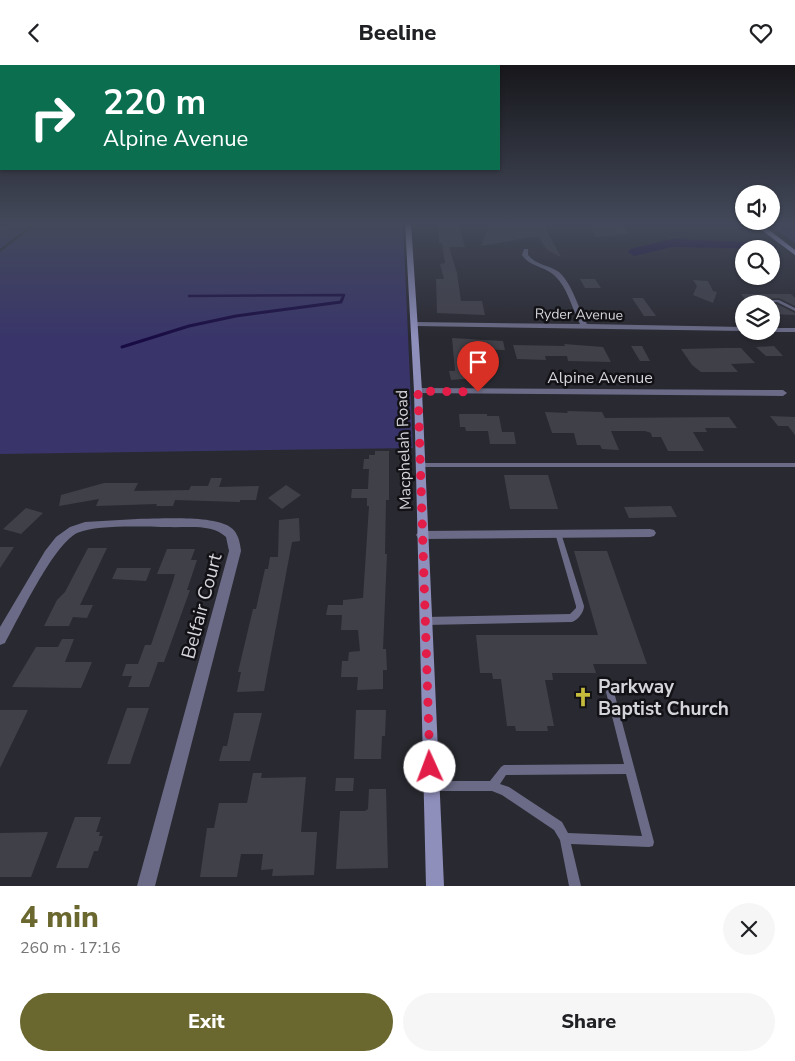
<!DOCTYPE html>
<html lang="en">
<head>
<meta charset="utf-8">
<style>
  body { margin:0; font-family:"Nunito Sans",sans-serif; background:#f6f6f6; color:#202124; height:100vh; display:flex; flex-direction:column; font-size:19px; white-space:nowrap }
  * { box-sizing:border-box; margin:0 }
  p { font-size:16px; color:#757577 }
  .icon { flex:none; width:28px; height:28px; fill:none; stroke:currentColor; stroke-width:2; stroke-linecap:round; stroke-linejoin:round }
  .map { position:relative; height:821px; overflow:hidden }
  .panel { display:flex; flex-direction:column; background:#fff; flex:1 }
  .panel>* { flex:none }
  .hud { position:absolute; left:0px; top:0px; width:500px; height:105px; box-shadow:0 1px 4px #0004; background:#0b6e4f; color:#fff; overflow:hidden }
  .fabs { position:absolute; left:735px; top:120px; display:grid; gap:10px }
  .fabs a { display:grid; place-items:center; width:45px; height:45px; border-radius:50%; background:#fff; box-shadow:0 1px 4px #0004; font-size:25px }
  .pin { position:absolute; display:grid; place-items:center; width:42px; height:42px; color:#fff; margin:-51px -21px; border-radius:50% 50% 50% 0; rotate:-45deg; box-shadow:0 0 5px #0007 }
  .pin .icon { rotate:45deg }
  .me { position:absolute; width:55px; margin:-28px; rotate:358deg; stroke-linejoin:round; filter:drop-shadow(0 0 4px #0008) }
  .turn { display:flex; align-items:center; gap:18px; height:105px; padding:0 20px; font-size:22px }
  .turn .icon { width:65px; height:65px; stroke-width:2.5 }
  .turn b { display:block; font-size:35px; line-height:42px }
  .round { display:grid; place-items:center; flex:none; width:52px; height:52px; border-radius:26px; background:#f6f6f6 }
  .head { display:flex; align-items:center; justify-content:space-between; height:85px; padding:0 20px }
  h1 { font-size:30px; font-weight:800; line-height:38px; color:#6a672f }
  .button { display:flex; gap:10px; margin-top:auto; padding:10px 20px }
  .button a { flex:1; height:58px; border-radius:30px; background:#6a672f; color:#fff; font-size:20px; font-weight:800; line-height:58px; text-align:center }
  .button a+a { background:#f6f6f6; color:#202124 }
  header { display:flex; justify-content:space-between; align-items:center; height:65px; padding:0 20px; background:#fff; font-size:22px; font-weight:800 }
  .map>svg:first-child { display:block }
</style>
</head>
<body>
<header><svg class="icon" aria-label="back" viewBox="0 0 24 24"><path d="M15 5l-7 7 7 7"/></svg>Beeline<svg class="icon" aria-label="heart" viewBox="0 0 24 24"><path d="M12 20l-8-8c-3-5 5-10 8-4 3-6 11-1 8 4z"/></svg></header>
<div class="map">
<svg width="795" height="821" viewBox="0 0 795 821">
  <rect width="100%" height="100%" fill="#292931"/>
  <path fill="#39356a" d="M19 158H34L0 184V162Z
    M38 158H403L413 383 0 389V187Z
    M773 158H795V178L770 160Z"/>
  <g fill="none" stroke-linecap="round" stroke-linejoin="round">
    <path stroke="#190c44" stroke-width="2.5" d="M189 231 344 230 342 235"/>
    <path stroke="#190c44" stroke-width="3" d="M122 282 189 261 236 251 341 237 342 234"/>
    <path fill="#190c44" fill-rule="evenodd" d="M672 174 771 178 777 182 771 186V184L672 182 634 191 628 187 630 184Z"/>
  </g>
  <path fill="#404049" d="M438 158H458L465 182H449L457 208 461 236H482L485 250 437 248 436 214H444L440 199 445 198 442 178H439Z
    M490 158 544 160 561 192 547 185 538 171 481 181Z
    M590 160H622L630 169 596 172Z
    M580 214H595L601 223H585Z
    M693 215 708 216 713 226 717 227 713 238 693 230 697 221Z
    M741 229H791L795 233V241L779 233 768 234 769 239H749Z
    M632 233H643L656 251H644Z
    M771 239H777L795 248V250L771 249Z
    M452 273 503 276 505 285 469 284 474 313 451 315 449 306H455Z
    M564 279 603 282 611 297 568 296 567 291H545L546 295 517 294 513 280 565 281Z
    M631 281H642L650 296H640Z
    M774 281 783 291H766L756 282Z
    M725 283H741L755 298 731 299 738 307H701L692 300 681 284Z
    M567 346 602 347 605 353 729 352 737 363H705L707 367H693L704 386H668L661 372H652L651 368 645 366H611L619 385 602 384 600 380H577L574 368H552L545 347 568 348Z
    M459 349H487V351H499L502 367H514L516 379H490L488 366H466L465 362H460Z
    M770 351 795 352V370L788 361H778Z
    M375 386H389V435H386L385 489H387L383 584H386L387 605H383V624L357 625 358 612H341L342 596H348L349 587 360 586 358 565H341L342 550H326L328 540H343V535L363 533 369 441H367V433H351L352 424H368L369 404H363L364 394H369V390H375Z
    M504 410H548L558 444H510Z
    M211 413H222L219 422 259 421 256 435H240V437L175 435 173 441H156L157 439 96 441 99 434 59 441 61 430 104 418H138L134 426 189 425 191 421H208Z
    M286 420 301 430 282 444 268 433Z
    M671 441 677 452 629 453 624 442Z
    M26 443 43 448 21 469 3 464Z
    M299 453 300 476 292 477 264 626 237 627 241 607H238L253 544H256L265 504H268L270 492H278L279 455Z
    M0 482H14L0 503Z
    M88 483H107L80 540H93L87 553 73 552 69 561H44L57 535 65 527Z
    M167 484H195L191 495H197L187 525H190L164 597H158L149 622H128L132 611H122L126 599H138L145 580H151L173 516 175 509H157Z
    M574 486H607L647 599H593L596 608H552L553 615H545L554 661H547L548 666H516L515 661H507L501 614H493L492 608H480L476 570H598Z
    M117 503H151L146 516 112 514Z
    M62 574H74L65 597H92L81 623 12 622 36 582H58Z
    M127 643H149L130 699H107Z
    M0 645H28L0 703Z
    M356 645H386L385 671H382L381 694H354Z
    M234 648H262L250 696H219L223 681H227Z
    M253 708H262L261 713 306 712 301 767H317L314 810 272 811 273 804 261 805 263 789H241L237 812H200L207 763H214L219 738H247Z
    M336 713H354L353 726H335Z
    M369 724H386L388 803 336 804 340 746H365L368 744Z
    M75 752H101L96 767H100L99 771H103L98 786H94L88 803H56Z
    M48 767 31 812H0V768Z"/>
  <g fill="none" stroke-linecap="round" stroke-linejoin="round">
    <path fill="#6b6b87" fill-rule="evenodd" d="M769 235H779L795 243V246L777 237H769Z
      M418 398H795V402H420L417 400Z
      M558 465 560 466 561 468 584 541C584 547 578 555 572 557L425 560 422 559 421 556 422 553 425 552 570 549 576 543V541L555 468 556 466Z
      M610 623 613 624 614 627 654 777 653 781 649 782 571 779 581 821H569L560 775 554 765 502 730 492 726H431L427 725 426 721 427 717 431 716H490L501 702 504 700 624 699 606 627 607 624ZM626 709 642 771 568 768 562 757 509 722 500 719 506 710Z"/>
    <path fill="#6b6b87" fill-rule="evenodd" d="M524 184H528V190C536 200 549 200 559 207 573 220 578 243 587 259L744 262V266L415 261 411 259 415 257 580 259C572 244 568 223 555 211 545 201 530 202 522 190Z
      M771 263H795V267H768L771 266Z
      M418 323 783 325 787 328 783 331 415 328V324Z
      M137 454C159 454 212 450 230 462 238 467 240 477 241 486L155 821H137L229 486 226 472C212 458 186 463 168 462 144 462 98 459 77 468 53 480 19 553 5 578L0 580V562L45 486 56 472 70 462 85 457Z
      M650 464 654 465 656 468 654 471 650 472 422 474 418 473 416 470 418 467 422 466Z"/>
    <path fill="#8f8fbc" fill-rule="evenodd" d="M405 158H411L422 326 444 821H426L414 326Z"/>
    <path fill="#abaae5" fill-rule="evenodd" d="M752 158H760L795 185V190Z"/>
  </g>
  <linearGradient id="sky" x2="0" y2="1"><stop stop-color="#17171b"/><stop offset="0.58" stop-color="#43495a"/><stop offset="1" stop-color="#43495a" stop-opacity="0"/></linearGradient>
  <rect width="795" height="273" fill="url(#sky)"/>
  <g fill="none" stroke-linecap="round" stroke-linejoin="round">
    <path stroke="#e11d48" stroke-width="9" stroke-dasharray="0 16.2" d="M430 702 418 326 478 327"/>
  </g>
  <defs>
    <symbol id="church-bare" viewBox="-9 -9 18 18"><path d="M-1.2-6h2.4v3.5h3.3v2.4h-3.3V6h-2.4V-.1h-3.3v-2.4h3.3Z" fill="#c5bc3d" stroke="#121216" stroke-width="2.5" paint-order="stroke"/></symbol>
  </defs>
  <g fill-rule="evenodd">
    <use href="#church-bare" x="569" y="618" width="28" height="28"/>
  </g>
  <g text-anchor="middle" stroke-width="5" stroke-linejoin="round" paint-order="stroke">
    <g font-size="14" fill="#d4d5da" stroke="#121216">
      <text transform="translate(579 249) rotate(1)" y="5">Ryder Avenue</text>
    </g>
    <g font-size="16" fill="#d4d5da" stroke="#121216">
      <text x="600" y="318">Alpine Avenue</text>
      <text transform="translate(403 385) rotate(-92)" y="6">Macphelah Road</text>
    </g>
    <g font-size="19" fill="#d4d5da" stroke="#121216">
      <text transform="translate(201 541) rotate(-75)" y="7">Belfair Court</text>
    </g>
    <g font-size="19" font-weight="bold" fill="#d4d5da" stroke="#121216" text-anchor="start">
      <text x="598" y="628">Parkway<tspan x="598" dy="22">Baptist Church</tspan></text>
    </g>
  </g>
</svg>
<div class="fabs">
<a><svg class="icon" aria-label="sound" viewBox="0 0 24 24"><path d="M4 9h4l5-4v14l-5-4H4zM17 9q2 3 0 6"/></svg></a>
<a><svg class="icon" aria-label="search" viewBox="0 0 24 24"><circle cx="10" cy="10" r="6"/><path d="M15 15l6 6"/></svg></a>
<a><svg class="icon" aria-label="layers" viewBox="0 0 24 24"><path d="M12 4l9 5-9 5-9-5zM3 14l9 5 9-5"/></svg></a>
</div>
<div class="pin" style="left:478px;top:327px;background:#d93025"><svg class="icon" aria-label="arrive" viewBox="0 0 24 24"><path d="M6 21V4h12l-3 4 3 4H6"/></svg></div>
<svg class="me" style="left:430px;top:702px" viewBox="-20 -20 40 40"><circle r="19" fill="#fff"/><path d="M0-13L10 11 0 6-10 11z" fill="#e11d48"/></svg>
<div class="hud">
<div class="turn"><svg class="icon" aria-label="right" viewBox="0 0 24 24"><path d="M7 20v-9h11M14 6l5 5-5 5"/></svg><div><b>220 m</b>Alpine Avenue</div></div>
</div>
</div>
<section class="panel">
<div class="head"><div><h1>4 min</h1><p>260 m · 17:16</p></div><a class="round"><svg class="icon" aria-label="close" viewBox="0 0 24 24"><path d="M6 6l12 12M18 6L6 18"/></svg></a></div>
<div class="button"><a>Exit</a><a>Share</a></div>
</section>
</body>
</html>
